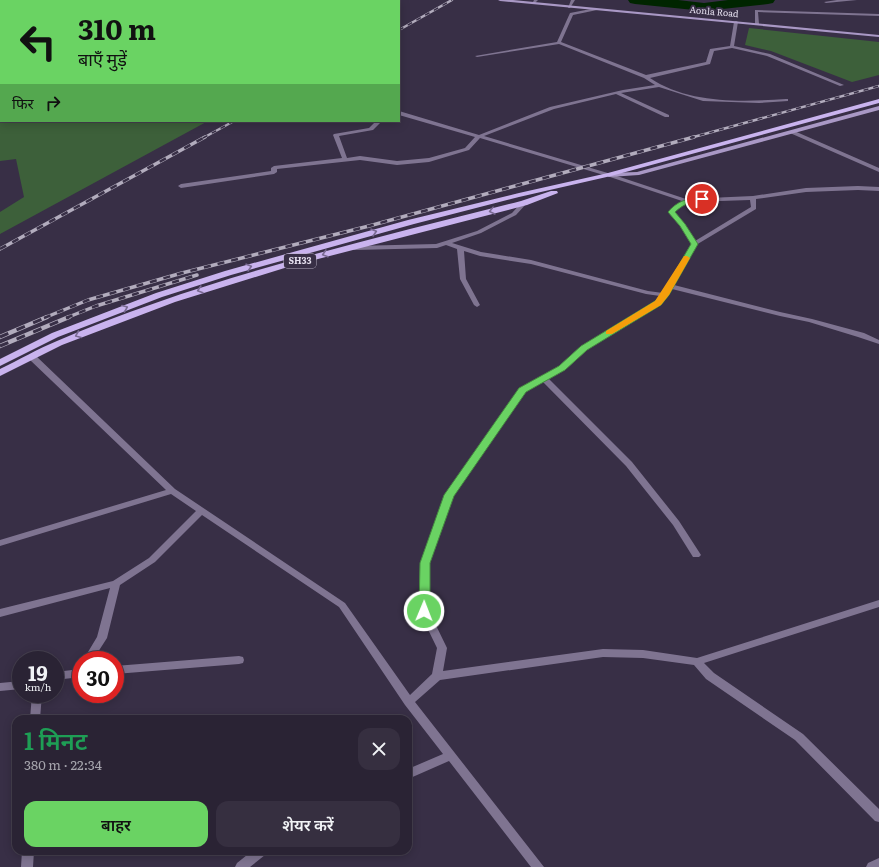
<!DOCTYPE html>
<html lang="hi">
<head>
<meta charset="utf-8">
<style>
  body { margin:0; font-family:Literata,"Noto Sans Devanagari",serif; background:#362f40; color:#f1f3f6; height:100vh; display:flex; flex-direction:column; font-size:15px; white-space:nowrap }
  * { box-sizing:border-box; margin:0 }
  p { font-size:13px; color:#a5a4ac }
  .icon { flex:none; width:22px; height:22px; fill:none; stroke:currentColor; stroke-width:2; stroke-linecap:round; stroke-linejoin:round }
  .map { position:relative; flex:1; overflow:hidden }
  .panel { position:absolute; left:12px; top:715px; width:400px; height:140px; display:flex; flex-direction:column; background:#2a2334; border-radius:12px; box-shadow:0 2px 10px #0003,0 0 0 1px #46404f }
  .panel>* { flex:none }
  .banner { position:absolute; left:0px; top:0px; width:400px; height:122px; box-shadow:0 2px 10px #0003,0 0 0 1px #46404f; background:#6ad363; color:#111; overflow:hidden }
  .speed { position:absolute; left:12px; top:651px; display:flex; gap:8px; font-size:20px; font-weight:700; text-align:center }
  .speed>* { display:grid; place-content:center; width:52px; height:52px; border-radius:50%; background:#2a2334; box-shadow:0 2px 10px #0003,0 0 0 1px #46404f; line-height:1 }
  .speed small { font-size:10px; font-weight:400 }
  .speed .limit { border:6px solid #d22; background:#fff; color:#111 }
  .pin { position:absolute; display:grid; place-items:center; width:34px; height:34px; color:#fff; margin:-17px; border:2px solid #fff; border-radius:50%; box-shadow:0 1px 4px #0007 }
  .me { position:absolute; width:44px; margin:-22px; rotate:1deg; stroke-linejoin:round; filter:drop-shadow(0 0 3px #0008) }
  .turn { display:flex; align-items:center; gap:14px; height:84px; padding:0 12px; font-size:18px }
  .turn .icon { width:52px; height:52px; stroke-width:2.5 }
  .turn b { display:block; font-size:28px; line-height:34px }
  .then { display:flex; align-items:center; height:38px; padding:0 12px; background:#0003; gap:8px; font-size:15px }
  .round { display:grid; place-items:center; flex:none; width:42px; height:42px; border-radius:12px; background:#362f40 }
  .summary { display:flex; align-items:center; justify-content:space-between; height:68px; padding:0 12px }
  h1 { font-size:24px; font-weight:600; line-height:30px; color:#1e9e55 }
  .button { display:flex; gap:8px; margin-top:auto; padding:8px 12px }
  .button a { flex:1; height:46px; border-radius:12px; background:#6ad363; color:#111; font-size:16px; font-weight:600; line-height:46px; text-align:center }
  .button a+a { background:#362f40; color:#f1f3f6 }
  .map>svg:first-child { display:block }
</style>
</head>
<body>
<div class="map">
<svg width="879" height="867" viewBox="0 0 879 867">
  <rect width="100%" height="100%" fill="#382f46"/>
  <path fill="#3d603a" d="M749 28 879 42V75L852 82 771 51 745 45Z
    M0 33 1 121H208L0 234V212L24 197 16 159 0 161Z"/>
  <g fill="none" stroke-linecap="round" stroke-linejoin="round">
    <path fill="#002500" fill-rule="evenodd" d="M628 0H678L704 3 728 0H775L773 3 768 4 704 11 635 4 630 3Z"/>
    <path fill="#7f7491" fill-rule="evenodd" d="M81 0H86L87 1H82Z
      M354 0H358L359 1H355Z
      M534 0H538L534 4H532Z
      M571 0H575L570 8H568Z
      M837 0H857L826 3 824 2Z
      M596 8 597 10 573 15 561 42 646 75 706 62 710 49 730 46 734 22 736 21 738 22 734 46 770 54 844 85 840 86 767 56 732 48 714 51 710 64 650 78C688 104 742 102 786 99H788V101L759 103 703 101 659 87 621 93 669 115V117H665L616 94 554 109 484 136 611 174 686 199 753 196 806 188 858 186 879 187V191L858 190 806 192 756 199V209L696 245 674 285 780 312 812 319 864 333 879 340V344L858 337 809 322 780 316 672 289 660 304 587 350 565 370 549 379 632 462 679 521 701 555 699 557H693L673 525 626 466 543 382 526 392 453 495 430 563 429 611 447 648 443 671 603 649 643 650 697 658 879 600V607L704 663 714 673 803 734 879 809V822L875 821 795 740 706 679 694 665 643 658 603 657 440 680 415 702 544 867H531L449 761 408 779V769L443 754 405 705 339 607 202 515 155 562 120 585 107 638 98 652 97 660H87L88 652 97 637 110 588 0 617V609L113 581 149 558 196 511 171 494 0 546V540L166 490 29 359 28 357 29 355H35L175 489 345 603 410 695 432 674 437 648 419 611 420 563 445 495 520 388 559 366 581 346 656 302 660 296 646 294 531 264 480 256 464 251 466 279 480 305 477 307 474 305 460 279 457 249 446 245 437 248 354 250 351 248 354 246 436 244 477 231 512 213 522 202 524 201 527 203 516 215 481 233 452 243 481 252 531 260 648 291 663 293 691 244 680 226 668 212 677 204 682 201 607 176 480 138 469 150 429 162 397 165 360 160 277 169V172L274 174 181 188 178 186 181 184 271 171V168L274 166 342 158 333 135 334 134 369 128 376 121H382L373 130 339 136 347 158 360 156 397 161 429 158 465 148 475 137 399 115V111L479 135 550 107 623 90 655 85 644 78 559 44 477 57 475 56 557 42 570 13ZM750 200 751 207 695 241 685 224 674 212 681 206 690 202Z
      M755 10 879 14V16L758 12 759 24 757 25 755 24Z
      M792 130 879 168V172L790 133 789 132Z
      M239 656 243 657 244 660 243 663 239 664 115 674V666Z
      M81 669V677L55 680V672Z
      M21 681V689L0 691V683Z
      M32 694H42L40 719H30Z
      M22 851H34L33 867H21Z
      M252 851H267L265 855 250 867H235L237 863Z
      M879 858V867H866L868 863Z"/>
    <path fill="#a998c5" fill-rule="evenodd" d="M498 0H513L879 35V37L500 1Z
      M879 106V110L639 175 609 177 606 175 609 173 637 172Z"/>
    <path fill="#c9b3ee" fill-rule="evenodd" d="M879 99V103L611 176 519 197 414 224 231 275 162 297 58 337 0 366V359L52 333 156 293 225 271 408 220 519 193 608 173Z
      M551 191H557L558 193 527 205 291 266 175 302 62 345 0 376V369C19 360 37 349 57 341 206 277 365 241 521 201Z"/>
    <defs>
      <path id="rail-far2" d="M399 30 452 0
        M203 138 234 121
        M690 138 879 86"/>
      <path id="rail-far1" d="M0 249 205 137
        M44 318 88 300 182 273 369 226 694 137
        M66 318 96 306 197 275"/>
      <path id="rail" d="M0 337 47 317
        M0 346 69 317"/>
    </defs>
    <use href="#rail-far2" stroke="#b2acbd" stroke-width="2.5"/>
    <use href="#rail-far1" stroke="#b2acbd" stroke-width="3.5"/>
    <use href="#rail" stroke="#b2acbd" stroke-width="4.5"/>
    <use href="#rail-far2" stroke="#382f46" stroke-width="1.5" stroke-dasharray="5" stroke-linecap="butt"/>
    <use href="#rail-far1" stroke="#382f46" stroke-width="2.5" stroke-dasharray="7" stroke-linecap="butt"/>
    <use href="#rail" stroke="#382f46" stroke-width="3" stroke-dasharray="9" stroke-linecap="butt"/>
  </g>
  <defs><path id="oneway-chevron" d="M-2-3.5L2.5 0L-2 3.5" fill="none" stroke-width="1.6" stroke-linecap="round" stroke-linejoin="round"/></defs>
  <g stroke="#796a92">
    <use href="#oneway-chevron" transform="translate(492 211) rotate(166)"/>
    <use href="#oneway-chevron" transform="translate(374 232) rotate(-16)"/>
    <use href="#oneway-chevron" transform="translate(325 254) rotate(164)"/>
    <use href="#oneway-chevron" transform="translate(249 267) rotate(-16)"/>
    <use href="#oneway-chevron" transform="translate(200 290) rotate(163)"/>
    <use href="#oneway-chevron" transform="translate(125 308) rotate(-21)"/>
    <use href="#oneway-chevron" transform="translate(78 335) rotate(158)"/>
  </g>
  <path fill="#6ad363" stroke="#458940" d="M702 197 705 199 704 201C691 203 686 202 675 212L685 224 698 244 669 295 661 305 587 350 565 370 526 392 454 496 430 563V611L428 614H420L419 611 420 563 444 495 519 388 559 366 581 346 655 301 662 294 691 244 680 226 668 212C677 201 688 198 702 197Z"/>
  <path fill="#f59e0b" d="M684 256H687L690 258 669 295 661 305 612 334H606V331L655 301Z"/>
  <g text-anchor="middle" stroke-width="4" stroke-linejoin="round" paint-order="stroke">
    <g font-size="9" fill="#e4dfee" stroke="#382f46">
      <text transform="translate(714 12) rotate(5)" y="3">Aonla Road</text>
    </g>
    <rect fill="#382f46" stroke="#b0aabc" stroke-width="1" x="284" y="254" width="32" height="14" rx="3"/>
    <g font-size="9" font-weight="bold" fill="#e4dfee">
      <text x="300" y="264">SH33</text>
    </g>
  </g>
</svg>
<div class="speed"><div>19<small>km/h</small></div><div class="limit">30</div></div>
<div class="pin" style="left:702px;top:199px;background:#d93025"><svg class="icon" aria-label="arrive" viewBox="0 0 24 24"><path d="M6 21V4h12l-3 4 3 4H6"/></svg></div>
<svg class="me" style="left:424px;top:611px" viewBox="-20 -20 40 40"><circle r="17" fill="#6ad363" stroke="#fff" stroke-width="3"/><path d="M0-11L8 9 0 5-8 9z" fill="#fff"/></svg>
<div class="banner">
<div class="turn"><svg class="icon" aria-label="left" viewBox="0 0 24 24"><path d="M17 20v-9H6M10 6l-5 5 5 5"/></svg><div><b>310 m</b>बाएँ मुड़ें</div></div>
<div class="then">फिर<svg class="icon" aria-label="right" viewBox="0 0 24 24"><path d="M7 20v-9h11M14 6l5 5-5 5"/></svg></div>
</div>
<section class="panel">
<div class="summary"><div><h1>1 मिनट</h1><p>380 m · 22:34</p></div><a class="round"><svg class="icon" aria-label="close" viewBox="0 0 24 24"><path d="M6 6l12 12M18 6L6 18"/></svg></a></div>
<div class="button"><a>बाहर</a><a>शेयर करें</a></div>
</section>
</div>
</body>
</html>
